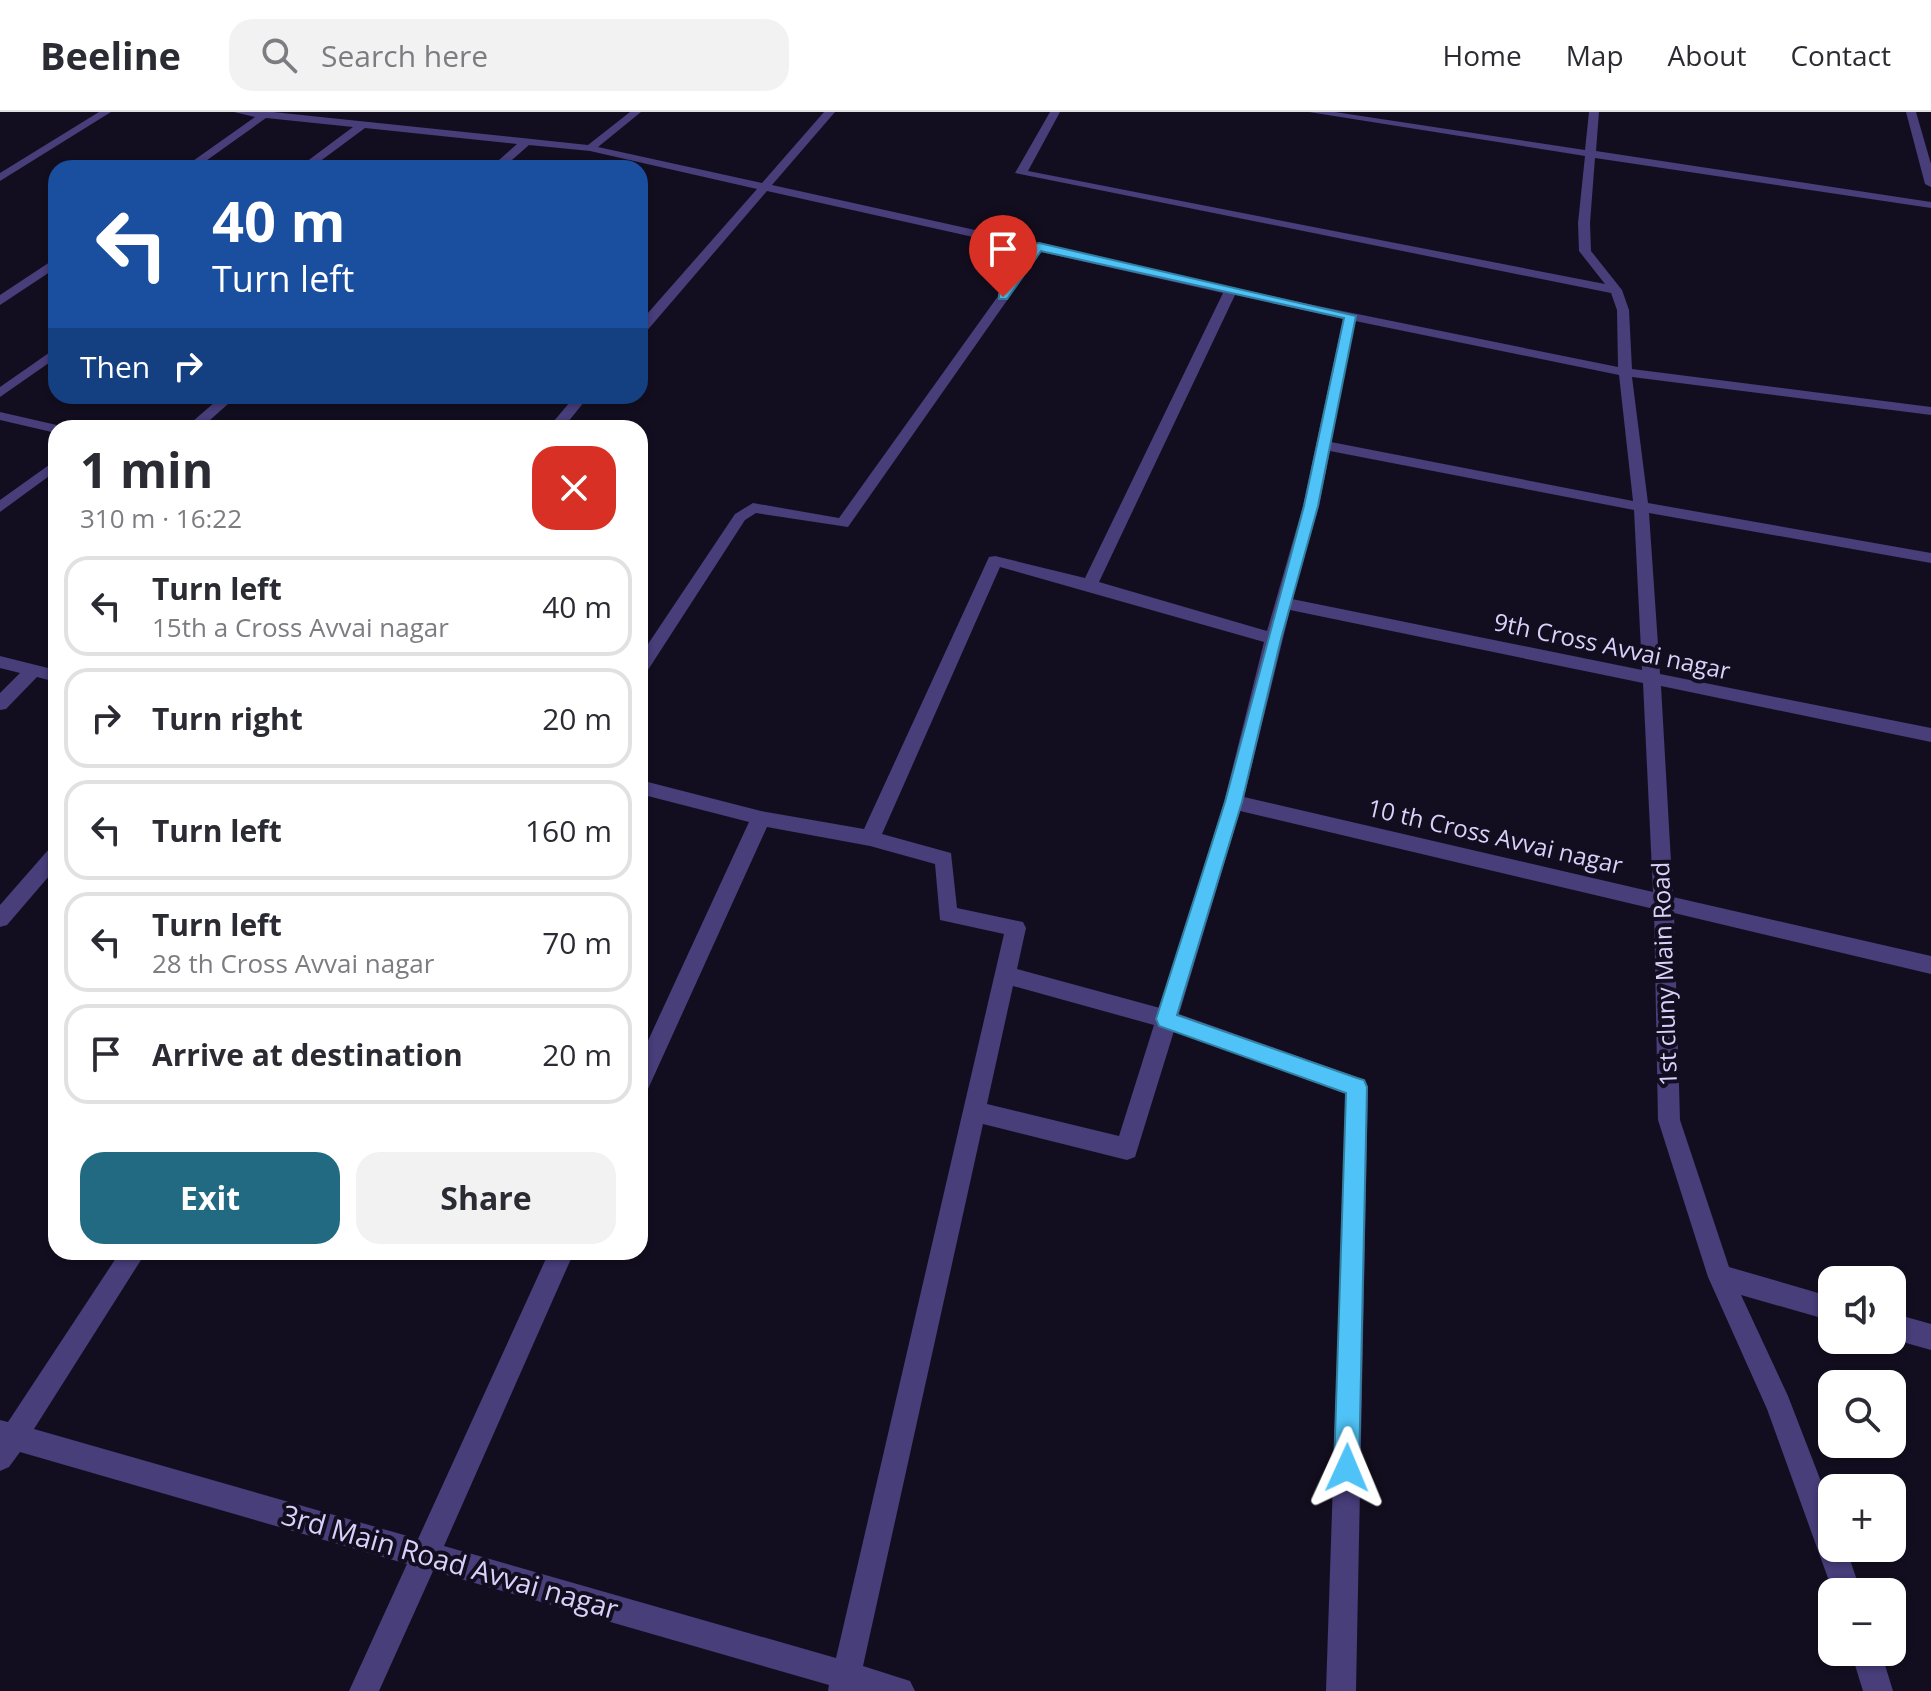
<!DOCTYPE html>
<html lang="en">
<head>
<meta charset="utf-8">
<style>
  body { margin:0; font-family:"Open Sans",sans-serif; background:#f2f2f3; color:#2b2b33; height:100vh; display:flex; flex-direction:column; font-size:30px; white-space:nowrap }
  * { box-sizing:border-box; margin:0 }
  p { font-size:26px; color:#7c7c81 }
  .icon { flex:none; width:44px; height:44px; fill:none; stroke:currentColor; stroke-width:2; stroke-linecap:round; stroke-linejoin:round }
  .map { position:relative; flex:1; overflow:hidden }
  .side { position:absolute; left:48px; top:308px; width:600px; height:840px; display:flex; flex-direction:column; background:#fff; border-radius:24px; box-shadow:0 2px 6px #0004 }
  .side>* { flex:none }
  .hud { position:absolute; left:48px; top:48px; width:600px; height:244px; border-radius:24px; box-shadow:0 2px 6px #0004; background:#1a4fa0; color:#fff; overflow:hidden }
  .buttons { position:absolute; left:1818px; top:1154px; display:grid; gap:16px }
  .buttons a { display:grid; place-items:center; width:88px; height:88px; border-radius:16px; background:#fff; box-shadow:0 2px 6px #0004; font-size:40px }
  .pin { position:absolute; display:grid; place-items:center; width:68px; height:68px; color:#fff; margin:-82px -34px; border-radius:50% 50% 50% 0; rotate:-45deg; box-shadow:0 0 8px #0007 }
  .pin .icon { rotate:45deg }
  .me { position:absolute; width:88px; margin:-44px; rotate:1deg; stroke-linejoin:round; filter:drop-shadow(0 0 6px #0008) }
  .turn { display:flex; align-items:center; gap:28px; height:168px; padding:0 32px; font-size:36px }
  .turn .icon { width:104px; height:104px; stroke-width:2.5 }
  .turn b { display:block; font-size:56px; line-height:68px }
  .then { display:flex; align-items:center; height:76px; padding:0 32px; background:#0003; gap:16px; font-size:30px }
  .round { display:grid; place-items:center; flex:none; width:84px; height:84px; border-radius:24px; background:#f2f2f3 }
  .overview { display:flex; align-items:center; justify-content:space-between; height:136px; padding:0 32px }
  h1 { font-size:48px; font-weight:700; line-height:60px }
  .action { display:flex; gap:16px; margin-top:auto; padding:16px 32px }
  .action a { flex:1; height:92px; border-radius:24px; background:#216a82; color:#fff; font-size:32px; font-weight:700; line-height:92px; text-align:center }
  .action a+a { background:#f2f2f3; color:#2b2b33 }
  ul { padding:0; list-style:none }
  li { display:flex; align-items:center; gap:24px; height:100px; margin:0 16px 12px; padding:0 16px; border:4px solid #e1e1e2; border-radius:24px }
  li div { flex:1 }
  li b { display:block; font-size:30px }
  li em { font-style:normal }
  header { display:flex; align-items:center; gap:48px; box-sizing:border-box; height:112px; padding:0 40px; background:#fff; border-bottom:2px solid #e1e1e2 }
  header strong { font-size:38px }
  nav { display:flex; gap:44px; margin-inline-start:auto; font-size:28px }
  .search { width:560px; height:72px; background:#f2f2f3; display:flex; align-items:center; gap:20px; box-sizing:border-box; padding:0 28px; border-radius:24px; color:#7c7c81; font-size:30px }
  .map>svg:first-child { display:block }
</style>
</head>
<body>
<header>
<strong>Beeline</strong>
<div class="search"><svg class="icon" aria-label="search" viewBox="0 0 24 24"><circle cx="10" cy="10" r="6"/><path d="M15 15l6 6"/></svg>Search here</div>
<nav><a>Home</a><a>Map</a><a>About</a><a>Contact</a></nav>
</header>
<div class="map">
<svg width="1931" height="1579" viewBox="0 0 1931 1579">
  <rect width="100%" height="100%" fill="#130e1f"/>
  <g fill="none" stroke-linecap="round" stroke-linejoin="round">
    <path fill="#473e7a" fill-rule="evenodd" d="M99 0H111L0 69V61Z
      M234 0H273L588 33 630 0H641L598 35 762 71 824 0H835L772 73 1313 193 1618 255 1617 198 1611 181 1015 61 1050 0H1060L1028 59 1605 172 1579 139 1578 111 1585 44 1309 0H1335L1585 38 1589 0H1599L1596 39 1931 90V96L1595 46 1590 111 1591 139 1622 178 1629 198 1632 257 1931 295V303L1632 265 1648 391 1931 441V451L1649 401 1660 562 1931 616V630L1661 574 1673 785 1931 844V862L1674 801 1680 1008 1729 1155 1832 1185V1209L1741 1183 1788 1284 1832 1398V1436H1846L1861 1480H1833L1767 1297 1708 1165 1658 1008 1654 797 1240 699 1179 902 1365 968 1368 975 1356 1579H1326L1346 981 1174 919 1135 1045 1127 1048 983 1012 863 1554 910 1569 915 1579H828L829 1573 433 1459 379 1579H349L407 1452 20 1340 9 1355 0 1359V1308L8 1310 120 1140H146L34 1317 418 1427 549 1140H574L444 1434 836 1546 1004 822 940 808 935 752 870 734 767 715 648 977 640 980V946L749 710 640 682V668L761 699 864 717 989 445 995 444 1085 466 1223 181 1041 140 848 415 756 401 745 408 646 561 640 563V544L735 402 753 391 839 406 1031 138 767 79 645 221 640 222V210L757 77 590 39 529 33 503 56H490L517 32 365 16 311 56H298L353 15 266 6 196 56H183L255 5ZM1235 183 1343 207 1303 394 1267 519 1099 470ZM1355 209 1619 263 1633 389 1331 330ZM1330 339 1634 398 1642 558 1292 487 1319 394ZM1000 455 1264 530 1224 690 1160 896 1017 857 1026 816 1023 810 957 796 951 741 882 722ZM1290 498 1643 571 1653 780 1244 685ZM1013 874 1154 913 1119 1024 987 992Z
      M1906 0H1916L1931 52V75L1925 72Z
      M56 146V156L0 193V183Z
      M56 236V246L0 285V275Z
      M222 284H237L201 316H185Z
      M575 284H589L563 316H548Z
      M0 300 61 314 62 316H56V321L0 308Z
      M56 348V359L0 400V388Z
      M0 544 56 558V570L37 565 6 597 0 598V581L20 561 0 556Z
      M56 735V756L7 813 0 815V793L49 737Z
      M1892 1201 1931 1212V1238L1892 1227Z
      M1851 1540H1881L1893 1579H1863Z"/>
  </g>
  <path fill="#4fc3f7" stroke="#337fa1" stroke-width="2" d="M1039 131 1356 204 1318 394 1281 527 1242 690 1177 903 1357 966 1364 968 1367 975 1359 1356 1355 1365 1347 1369 1338 1365 1334 1356 1346 981 1159 914 1156 907 1225 690 1304 394 1344 206 1041 139 1007 187H999V182L1035 132Z"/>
  <g text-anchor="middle" stroke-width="8" stroke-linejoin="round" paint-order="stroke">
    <g font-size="24" fill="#dad1fb" stroke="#130e1f">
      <text transform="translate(1612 535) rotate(12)" y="8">9th Cross Avvai nagar</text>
      <text transform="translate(1495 725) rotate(13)" y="8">10 th Cross Avvai nagar</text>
      <text transform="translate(1665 862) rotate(-92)" y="8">1st cluny Main Road</text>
    </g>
    <g font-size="28" fill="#dad1fb" stroke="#130e1f">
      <text transform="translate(450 1450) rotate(16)" y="10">3rd Main Road Avvai nagar</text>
    </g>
  </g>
</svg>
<div class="buttons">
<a><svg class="icon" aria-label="sound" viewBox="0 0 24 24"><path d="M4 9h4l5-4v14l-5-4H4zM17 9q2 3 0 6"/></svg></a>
<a><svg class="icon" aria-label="search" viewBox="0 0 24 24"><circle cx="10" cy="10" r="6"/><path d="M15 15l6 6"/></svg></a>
<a>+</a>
<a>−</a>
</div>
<div class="pin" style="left:1003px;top:185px;background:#d93025"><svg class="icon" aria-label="arrive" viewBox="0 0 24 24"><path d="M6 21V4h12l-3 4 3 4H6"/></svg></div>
<svg class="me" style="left:1347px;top:1356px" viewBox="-20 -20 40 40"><path d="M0-17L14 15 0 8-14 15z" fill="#4fc3f7" stroke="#fff" stroke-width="4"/></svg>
<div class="hud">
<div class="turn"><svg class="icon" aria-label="left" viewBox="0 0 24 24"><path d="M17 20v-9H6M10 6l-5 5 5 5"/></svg><div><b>40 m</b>Turn left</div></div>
<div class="then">Then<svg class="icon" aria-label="right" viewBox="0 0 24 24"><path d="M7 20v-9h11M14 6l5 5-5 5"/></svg></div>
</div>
<section class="side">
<div class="overview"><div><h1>1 min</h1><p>310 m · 16:22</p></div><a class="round" style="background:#d93025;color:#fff"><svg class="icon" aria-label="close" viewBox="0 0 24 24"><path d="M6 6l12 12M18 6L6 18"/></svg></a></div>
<ul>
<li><svg class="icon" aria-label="left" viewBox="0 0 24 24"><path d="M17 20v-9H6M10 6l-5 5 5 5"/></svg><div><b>Turn left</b><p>15th a Cross Avvai nagar</p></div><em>40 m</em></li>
<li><svg class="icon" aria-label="right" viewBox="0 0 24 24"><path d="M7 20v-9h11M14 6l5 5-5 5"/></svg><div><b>Turn right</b></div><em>20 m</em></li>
<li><svg class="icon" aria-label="left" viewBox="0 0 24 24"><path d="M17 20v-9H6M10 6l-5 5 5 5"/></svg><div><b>Turn left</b></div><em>160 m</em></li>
<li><svg class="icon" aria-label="left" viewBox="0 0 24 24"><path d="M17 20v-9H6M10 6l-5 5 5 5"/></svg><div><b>Turn left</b><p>28 th Cross Avvai nagar</p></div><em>70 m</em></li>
<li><svg class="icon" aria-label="arrive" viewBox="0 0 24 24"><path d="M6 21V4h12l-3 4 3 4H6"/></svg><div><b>Arrive at destination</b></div><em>20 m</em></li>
</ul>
<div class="action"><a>Exit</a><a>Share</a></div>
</section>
</div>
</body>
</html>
